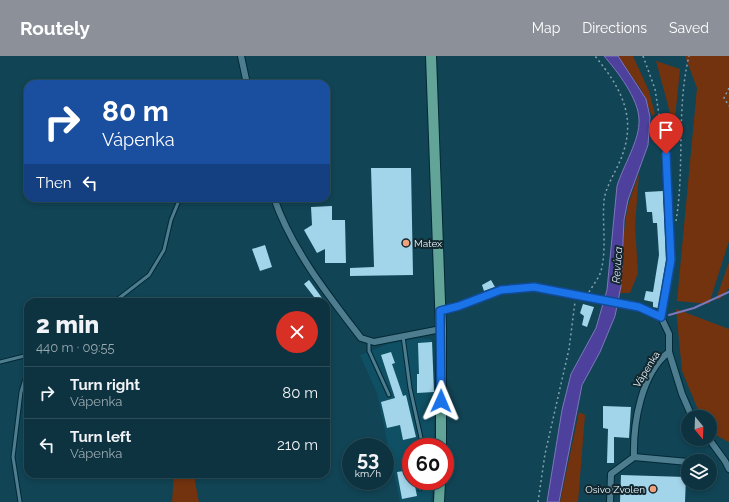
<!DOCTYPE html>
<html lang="en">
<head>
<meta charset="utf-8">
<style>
  body { margin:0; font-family:Raleway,sans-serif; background:#163b47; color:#f1f3f6; height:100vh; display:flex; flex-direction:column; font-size:15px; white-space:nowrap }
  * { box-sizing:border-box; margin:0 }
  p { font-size:13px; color:#9aaab1 }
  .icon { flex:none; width:22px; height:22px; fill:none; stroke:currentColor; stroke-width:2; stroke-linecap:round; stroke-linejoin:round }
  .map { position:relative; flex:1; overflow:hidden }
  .side { position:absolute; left:24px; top:242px; width:306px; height:180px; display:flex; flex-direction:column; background:#0d3340; border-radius:12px; box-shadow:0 2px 6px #0003,0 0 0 1px #2d4e59 }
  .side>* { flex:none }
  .guide { position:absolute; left:24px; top:24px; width:306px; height:122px; border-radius:12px; box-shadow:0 2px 6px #0003,0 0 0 1px #2d4e59; background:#1a4fa0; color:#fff; overflow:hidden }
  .needle { width:26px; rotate:161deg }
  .tools { position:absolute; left:681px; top:354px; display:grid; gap:8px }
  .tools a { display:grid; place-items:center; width:36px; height:36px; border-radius:50%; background:#0d3340; box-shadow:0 2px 6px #0003,0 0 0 1px #2d4e59; font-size:20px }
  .speed { position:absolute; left:342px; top:382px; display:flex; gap:8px; font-size:20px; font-weight:700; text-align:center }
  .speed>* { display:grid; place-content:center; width:52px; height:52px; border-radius:50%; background:#0d3340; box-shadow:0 2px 6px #0003,0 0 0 1px #2d4e59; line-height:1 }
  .speed small { font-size:10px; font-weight:400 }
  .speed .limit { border:6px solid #d22; background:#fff; color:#111 }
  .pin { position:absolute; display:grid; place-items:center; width:34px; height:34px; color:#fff; margin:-41px -17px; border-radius:50% 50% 50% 0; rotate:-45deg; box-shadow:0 0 4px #0007 }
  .pin .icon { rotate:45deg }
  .me { position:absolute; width:44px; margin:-22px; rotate:1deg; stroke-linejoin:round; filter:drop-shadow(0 0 3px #0008) }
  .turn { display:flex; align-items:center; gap:14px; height:84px; padding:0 12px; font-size:18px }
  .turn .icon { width:52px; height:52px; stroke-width:2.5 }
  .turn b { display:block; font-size:28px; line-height:34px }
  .then { display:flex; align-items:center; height:38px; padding:0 12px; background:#0003; gap:8px; font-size:15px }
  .round { display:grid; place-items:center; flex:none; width:42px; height:42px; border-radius:21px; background:#163b47 }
  .head { display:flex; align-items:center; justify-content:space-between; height:68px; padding:0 12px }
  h1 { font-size:24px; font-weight:800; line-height:30px }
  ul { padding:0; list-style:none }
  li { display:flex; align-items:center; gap:12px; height:52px; padding:0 12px; border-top:1px solid #2d4e59 }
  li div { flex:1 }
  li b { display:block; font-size:15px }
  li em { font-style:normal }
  header { display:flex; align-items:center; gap:24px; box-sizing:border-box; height:56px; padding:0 20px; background:#8c9099; color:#fff }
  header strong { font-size:19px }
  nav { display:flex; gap:22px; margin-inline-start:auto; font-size:14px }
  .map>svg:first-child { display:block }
</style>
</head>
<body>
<header>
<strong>Routely</strong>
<nav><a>Map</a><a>Directions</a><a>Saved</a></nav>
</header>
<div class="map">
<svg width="729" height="446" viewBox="0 0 729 446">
  <rect width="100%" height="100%" fill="#145"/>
  <path fill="#0f5064" d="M419 282 431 283 433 287 434 391H411V425H433L431 446H400L377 337 360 299 388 288Z"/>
  <path fill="#73330f" d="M618 0H633L649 35 655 58 652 60 642 35Z
    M685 0H729V185L709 248 677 245 697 32Z
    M656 5 680 13 675 62 670 57Z
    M639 118 635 169 638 217 630 237H619C623 208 622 178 628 150 631 139 635 128 639 118Z
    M729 206V232L720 243H716Z
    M676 253 729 273V386L710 376V361H701L682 315Z
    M579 356 585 359 578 446H560Z
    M174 418H195V426L199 446H172Z"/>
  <path fill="#4e419e" stroke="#7c77ba" d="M604 0H618L646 43 650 61 648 89 628 144 624 164 621 230 615 260 600 296 582 329 559 446H547L562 354 571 318 596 272 607 234 617 130C623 110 640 84 639 64 639 43 617 15 604 0Z"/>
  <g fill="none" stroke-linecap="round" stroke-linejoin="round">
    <path stroke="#7c77ba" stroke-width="2" d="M669 259 694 252 729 236"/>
  </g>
  <path fill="#a3d5ea" d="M371 112H411L413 219 350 220V212L374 211Z
    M663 135 666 204 658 252 653 251V246L644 244 646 235 653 236 659 199 657 167H653L652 156H647L645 136Z
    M332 150V164H345L346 207H325V193L317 197 304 174 312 169 311 151Z
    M265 189 272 211 260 215 252 193Z
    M309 224 322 242 318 246 304 228Z
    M491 224 495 231 484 235 482 229Z
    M583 248 594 251 587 271 582 269 584 260 580 257Z
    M432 286 434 336 417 337V318H419L418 287Z
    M391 296 395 307 392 308 403 340 406 339 416 381 403 384 400 369 387 372 381 346 395 342 381 299Z
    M603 350 631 351 629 382 614 381V407H607L608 373 603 372Z
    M411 414V425H414L417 440 402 443 397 416Z
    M621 419 686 421 685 446H620Z"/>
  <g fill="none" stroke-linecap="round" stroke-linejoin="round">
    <defs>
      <path id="lane" d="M114 246 149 219 164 194 171 164 180 142
        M403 280 410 332 421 382 420 391
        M369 286V295L389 339
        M0 306 28 299
        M420 433V425
        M20 446 13 401 21 336 28 313"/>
      <path id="street" d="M241 0 247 28
        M274 142C292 194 328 239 361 282L374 286 441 273
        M440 255 459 250 501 234 535 231 639 251 661 261 669 278V296C641 317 633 368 634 401L611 418 610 446
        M661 261 671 204 665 98
        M669 296 682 338 692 361
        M709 383 725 405 729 413
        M634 401 688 406"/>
      <path id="primary" d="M431 0 441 273V391
        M439 446 440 425"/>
    </defs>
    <use href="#lane" stroke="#022936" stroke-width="5"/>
    <use href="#street" stroke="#022936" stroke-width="8"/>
    <use href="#primary" stroke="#022936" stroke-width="12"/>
    <path stroke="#83a3ae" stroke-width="1.5" stroke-dasharray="2 3" stroke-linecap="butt" d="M643 0 655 33 664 91
      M729 32 724 42 729 50
      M676 165C685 110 676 54 689 0
      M589 236C593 229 599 222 601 215 607 192 602 168 604 145 605 132 615 117 620 105 638 63 622 33 595 0
      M538 446 545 398 569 293 575 246"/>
    <use href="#lane" stroke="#4e7d90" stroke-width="3"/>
    <use href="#street" stroke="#4e7d90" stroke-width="6"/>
    <use href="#primary" stroke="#62a598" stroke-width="10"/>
  </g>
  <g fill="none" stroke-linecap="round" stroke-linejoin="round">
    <defs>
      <path id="route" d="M441 345 440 255 459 250 501 234 534 231 639 251 661 261 671 204 666 98"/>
    </defs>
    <use href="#route" stroke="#114b97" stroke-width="10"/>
    <use href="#route" stroke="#1a73e8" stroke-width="7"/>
  </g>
  <g fill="#f1a17c" stroke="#13272f" stroke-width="1.5">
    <circle cx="406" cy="187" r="4"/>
    <circle cx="653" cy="433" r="4"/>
  </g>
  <g text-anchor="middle" stroke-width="4" stroke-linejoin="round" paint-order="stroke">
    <g font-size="10" fill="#e7f6fc" stroke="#13272f" text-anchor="start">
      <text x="414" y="191">Matex</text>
      <text x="645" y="437" text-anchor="end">Osivo Zvolen</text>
    </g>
    <g font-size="10" fill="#e7f6fc" stroke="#13272f">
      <text transform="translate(646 313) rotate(-58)" y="4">Vápenka</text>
    </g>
    <g font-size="11" font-style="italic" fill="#dfdff9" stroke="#13272f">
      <text transform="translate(617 209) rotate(-86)" y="4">Revúca</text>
    </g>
  </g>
</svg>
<div class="tools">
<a><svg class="needle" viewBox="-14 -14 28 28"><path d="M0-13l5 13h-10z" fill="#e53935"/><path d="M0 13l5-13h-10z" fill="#9aaab1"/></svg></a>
<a><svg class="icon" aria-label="layers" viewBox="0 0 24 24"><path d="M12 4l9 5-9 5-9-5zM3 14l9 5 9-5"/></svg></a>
</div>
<div class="speed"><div>53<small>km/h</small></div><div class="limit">60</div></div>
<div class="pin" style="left:666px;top:98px;background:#d93025"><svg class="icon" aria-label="arrive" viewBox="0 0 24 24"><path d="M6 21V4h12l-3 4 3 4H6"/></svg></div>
<svg class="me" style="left:441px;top:345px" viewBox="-20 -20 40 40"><path d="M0-17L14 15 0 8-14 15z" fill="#1a73e8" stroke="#fff" stroke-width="4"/></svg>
<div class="guide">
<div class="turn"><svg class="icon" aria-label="right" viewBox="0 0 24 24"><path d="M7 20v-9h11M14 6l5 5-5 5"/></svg><div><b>80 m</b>Vápenka</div></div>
<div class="then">Then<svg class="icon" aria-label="left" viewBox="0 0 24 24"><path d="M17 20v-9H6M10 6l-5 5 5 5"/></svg></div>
</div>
<section class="side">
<div class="head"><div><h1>2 min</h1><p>440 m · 09:55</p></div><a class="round" style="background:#d93025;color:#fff"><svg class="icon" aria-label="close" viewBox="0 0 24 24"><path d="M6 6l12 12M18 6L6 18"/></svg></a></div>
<ul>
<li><svg class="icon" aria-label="right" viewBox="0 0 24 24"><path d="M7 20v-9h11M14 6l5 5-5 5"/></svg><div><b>Turn right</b><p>Vápenka</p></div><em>80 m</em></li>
<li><svg class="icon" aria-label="left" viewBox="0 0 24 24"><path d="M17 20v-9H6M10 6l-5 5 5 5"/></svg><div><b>Turn left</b><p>Vápenka</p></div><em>210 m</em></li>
</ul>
</section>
</div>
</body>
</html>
